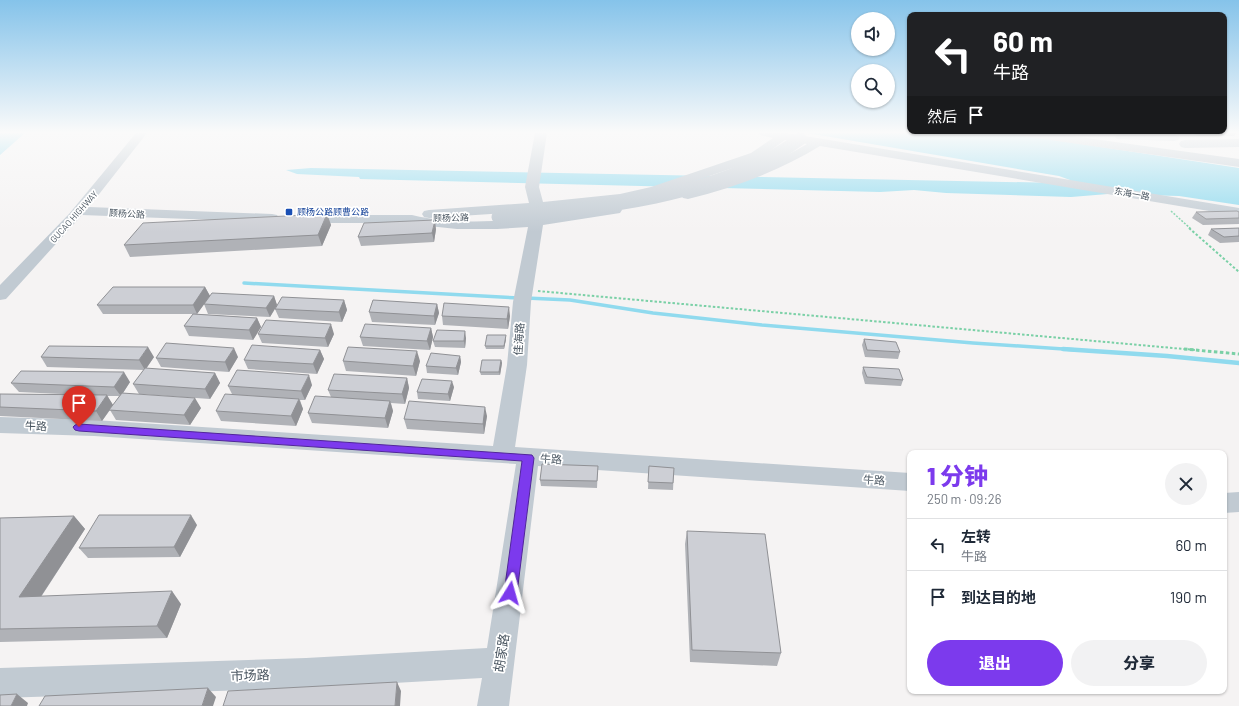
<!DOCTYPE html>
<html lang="zh">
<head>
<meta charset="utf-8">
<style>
  body { margin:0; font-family:Barlow,"Noto Sans SC",sans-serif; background:#f2f2f3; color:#1f2937; height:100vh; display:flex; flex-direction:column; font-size:15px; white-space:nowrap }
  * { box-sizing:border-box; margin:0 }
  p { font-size:13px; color:#747a83 }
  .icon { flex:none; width:22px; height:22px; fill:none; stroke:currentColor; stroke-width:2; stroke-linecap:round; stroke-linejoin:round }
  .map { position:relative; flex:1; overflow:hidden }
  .sheet { position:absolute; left:907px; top:450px; width:320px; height:244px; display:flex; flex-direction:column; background:#fff; border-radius:8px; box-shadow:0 1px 3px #0004 }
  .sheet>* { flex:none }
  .banner { position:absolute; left:907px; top:12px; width:320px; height:122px; border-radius:8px; box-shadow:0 1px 3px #0004; background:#202124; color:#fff; overflow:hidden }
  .fabs { position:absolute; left:851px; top:12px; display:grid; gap:8px }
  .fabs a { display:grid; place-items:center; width:44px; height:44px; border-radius:50%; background:#fff; box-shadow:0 1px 3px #0004; font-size:20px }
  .pin { position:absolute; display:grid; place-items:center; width:34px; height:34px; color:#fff; margin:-41px -17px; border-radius:50% 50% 50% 0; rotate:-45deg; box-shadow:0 0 4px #0007 }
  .pin .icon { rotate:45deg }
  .me { position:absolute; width:44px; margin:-22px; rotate:8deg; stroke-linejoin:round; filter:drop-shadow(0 0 3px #0008) }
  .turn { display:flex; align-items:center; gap:14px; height:84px; padding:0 20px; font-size:18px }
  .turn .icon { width:52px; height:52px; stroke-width:2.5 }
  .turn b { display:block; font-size:28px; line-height:34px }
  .then { display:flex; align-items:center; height:38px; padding:0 20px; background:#0003; gap:8px; font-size:15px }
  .round { display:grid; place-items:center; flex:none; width:42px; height:42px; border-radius:21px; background:#f2f2f3 }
  .summary { display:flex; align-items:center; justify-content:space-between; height:68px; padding:0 20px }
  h1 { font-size:24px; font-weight:800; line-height:30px; color:#7c3aed }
  .primary-button { display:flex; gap:8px; margin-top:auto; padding:8px 20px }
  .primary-button a { flex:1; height:46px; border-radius:24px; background:#7c3aed; color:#fff; font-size:16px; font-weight:800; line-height:46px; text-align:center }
  .primary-button a+a { background:#f2f2f3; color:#1f2937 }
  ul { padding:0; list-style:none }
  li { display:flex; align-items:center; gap:12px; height:52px; padding:0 20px; border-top:1px solid #e0e1e3 }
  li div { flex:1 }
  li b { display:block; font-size:15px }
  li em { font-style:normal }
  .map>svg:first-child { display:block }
</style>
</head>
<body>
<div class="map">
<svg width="1239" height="706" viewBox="0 0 1239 706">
  <rect width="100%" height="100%" fill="#f5f3f3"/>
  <path fill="#90daee" d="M0 133H25L0 155Z
    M807 133H1009L1239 168V205L1179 196 1108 194 1071 197 946 193 914 190 880 192 360 179 359 177 297 174 286 170 311 168 1060 183 1070 180 1059 176Z"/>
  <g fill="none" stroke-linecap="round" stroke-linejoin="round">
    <path stroke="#90daee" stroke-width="3.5" d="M244 283 519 298
      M526 298 570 300 653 313 762 325 973 343 1078 350"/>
    <path stroke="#90daee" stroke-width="4.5" d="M1063 349 1167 356 1239 363"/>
    <path stroke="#7ad0a6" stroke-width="1.5" stroke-dasharray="2 1.5" stroke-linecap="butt" d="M1171 211 1191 229"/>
    <path stroke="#7ad0a6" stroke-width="2" stroke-dasharray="2.5 2" stroke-linecap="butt" d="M1189 228 1239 272
      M538 291 1195 350"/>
    <path stroke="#7ad0a6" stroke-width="3" stroke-dasharray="3.5 2.5" stroke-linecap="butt" d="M1184 349 1239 354"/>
    <path fill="#c1cad2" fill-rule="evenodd" d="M136 133H147L89 207 272 214 277 215 279 218 277 221 272 222 82 215 6 299 0 300V285L69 214Z
      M535 133H547L539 187 543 202 620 194 651 187 751 153 773 138 760 135 759 133H787L1239 208V216L820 146C779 171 734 188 688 199L683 198 681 195 683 192C726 180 769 167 807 144L785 140 759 159 660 193 620 202 537 211 429 218 424 217 422 214 424 211 429 210 529 203 525 187Z
      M1017 133H1050L1239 159V167L1022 136Z
      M1121 134 1174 135 1178 136 1180 138 1178 140 1174 141 1117 139 1115 137 1117 135Z
      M1239 139V147L1185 148 1181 147 1179 144 1181 141 1185 140Z
      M615 206 620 207 622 210 620 213 543 225 531 302 527 365 515 447 910 473V491L538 466 509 706H477L482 678 306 688 0 698V668L306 658 487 648 516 464 94 436 0 433V417L94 420 493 446 507 365 513 302 528 227 497 229H457L400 223H303L298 222 296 219 298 216 303 215H412C475 230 551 216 615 206Z
      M1239 492V512L1224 513V493Z"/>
    <path stroke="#c1cad2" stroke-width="13" d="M498 217C595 209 719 198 800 139"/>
  </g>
  <path fill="#b0b2b7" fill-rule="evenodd" d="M1192 133H1236L1234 136H1198Z
    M1196 212H1239V224L1203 225 1192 218Z
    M327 214 331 225 322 246 130 257 124 245Z
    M1239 228V242L1220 243 1208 235 1211 229Z
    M436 229 434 242 361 246 358 237Z
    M205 287 210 296 197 314 257 318 261 327 253 340 189 336 184 326 193 314H103L97 305Z
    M274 296 277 305 344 300 347 310 342 322 279 318 275 309 270 317 208 314 204 304Z
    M437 304 439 313 435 325 372 322 369 312Z
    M442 316H510L508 329 443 325Z
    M431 328 433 337 430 350 363 346 360 337Z
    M258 334H334L328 347 262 343Z
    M466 338 465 348 435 347 433 341Z
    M506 339 504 349H486L485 346Z
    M864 339 900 352 898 359 865 357 862 345Z
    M320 350 324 359 317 374 248 369 244 360Z
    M460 356 461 362 458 375 427 373 426 366Z
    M41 357H154L146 369 215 373 220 383 210 399 139 394 133 384 144 370 47 367Z
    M238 357 229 372 161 367 156 358Z
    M501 360 502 363 500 375H481L480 372Z
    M343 361H420L416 376 346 371Z
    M863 367 903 380 901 386 865 384 862 373Z
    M407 378 409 388 405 404 391 403 393 411 388 428 312 423 308 413 331 397 328 390Z
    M130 382 123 393 201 408 190 425 116 420 110 410 102 421 0 416V394L82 395 19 392 11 383ZM107 396H119L113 405Z
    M312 385 305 400H300L303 409 296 426 221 421 216 411 232 394 228 386Z
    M454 387 450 401 418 399 417 392Z
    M487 416 484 434 407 429 404 419Z
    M598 466 597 488 541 486 540 480Z
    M649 466 674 468 673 490 648 489Z
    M74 516 85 529 41 597 181 604 167 638 0 642V518Z
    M197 525 180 557 88 558 79 548Z
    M687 531 781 653 777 666 690 662 685 544Z"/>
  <path fill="#909195" d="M327 214 331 225 322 246 318 235Z
    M435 220 436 229 434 242 432 233Z
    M205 287 210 296 197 314 193 305Z
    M274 296 277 305 270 317 266 308Z
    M344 300 347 310 342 322 339 312Z
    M437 304 439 313 435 325 434 316Z
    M509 307 510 316 508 329 507 319Z
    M257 318 261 327 253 340 249 330Z
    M331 324 334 334 328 347 325 338Z
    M431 328 433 337 430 350 427 341Z
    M465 331 466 338 465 348 464 341Z
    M506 335V339L504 349V346Z
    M148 347 154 357 145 370 139 360Z
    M234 348 238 357 229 372 225 362Z
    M320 350 324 359 317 374 313 364Z
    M417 351 420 361 416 376 413 366Z
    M460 356 461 362 458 375 456 368Z
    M501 360 502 363 500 375 499 372Z
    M124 372 130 382 121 396 114 387Z
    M215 373 220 383 210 399 205 389Z
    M309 375 312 385 305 400 301 391Z
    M407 378 409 388 405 404 402 394Z
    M452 381 454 387 450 401 448 394Z
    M107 395 113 405 102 421 96 411Z
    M195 398 201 408 190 425 184 415Z
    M299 399 303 409 296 426 291 416Z
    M390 401 393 411 388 428 385 418Z
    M485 407 487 416 484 434 483 424Z
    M191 515 197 525 180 557 174 547Z
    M74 516 85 529 32 610 19 597Z
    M172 591 181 604 167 638 157 626Z
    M397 682 401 691 400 706H395Z
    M208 688 216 697 213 706H202Z
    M17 694 28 703 27 706H11Z"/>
  <path fill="#cdcfd5" stroke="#909195" d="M1237 211 1239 212V218L1206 219 1196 212Z
    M327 214 318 235 124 245 143 223Z
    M435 220 432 233 358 237 364 223Z
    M1239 228V236L1224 237 1211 229Z
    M113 287H205L193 305H97Z
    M212 293 274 296 266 308 204 304Z
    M282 297 344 300 339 312 275 309Z
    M373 300 437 304 434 316 369 312Z
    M444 303 509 307 507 319 442 316Z
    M193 314 257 318 249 330 184 326Z
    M266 320 331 324 325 338 258 334Z
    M365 324 431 328 427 341 360 337Z
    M437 330 465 331 464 341H433Z
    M487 335H506L504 346H485Z
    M864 339 896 342 900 352 867 350Z
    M166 343 234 348 225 362 156 358Z
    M252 345 320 350 313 364 244 360Z
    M49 346 148 347 139 360 41 357Z
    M348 347 417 351 413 366 343 361Z
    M431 353 460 356 456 368 426 366Z
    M482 360H501L499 372H480Z
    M863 367 899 369 903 380 867 377Z
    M145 368 215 373 205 389 133 384Z
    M237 370 309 375 301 391 228 386Z
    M21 371 124 372 114 387 11 383Z
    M334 374 407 378 402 394 328 390Z
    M422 379 452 381 448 394 417 392Z
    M122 393 195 398 184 415 109 410Z
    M0 394 107 395 96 411 0 407Z
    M225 394 299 399 291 416 216 411Z
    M315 396 390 401 385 418 308 413Z
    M409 401 485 407 483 424 404 419Z
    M542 464 598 466 597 481 540 480Z
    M649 466 674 468 673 483 648 482Z
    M99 515H191L174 547 79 548Z
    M74 516 19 597 172 591 157 626 0 629V518Z
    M687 531 765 534 781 653 692 650Z
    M397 682 395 706H223L228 691Z
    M208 688 202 706H39L45 696Z
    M17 694 11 706H0V695Z"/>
  <linearGradient id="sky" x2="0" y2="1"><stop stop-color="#85c3ea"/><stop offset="0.57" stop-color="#fafafa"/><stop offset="1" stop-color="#fafafa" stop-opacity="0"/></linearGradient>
  <rect width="1239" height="232" fill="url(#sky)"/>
  <path fill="#7c3aed" stroke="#51269a" d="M79 424 532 455 534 458 517 593 515 597 510 599 505 597 504 593 522 461 79 431 75 430 73 427 75 425Z"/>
  <rect fill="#1a4fb4" stroke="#fff" stroke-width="1.5" x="285" y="208" width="8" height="8" rx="2"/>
  <g text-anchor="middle" stroke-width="3.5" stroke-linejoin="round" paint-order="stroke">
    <g font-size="9" fill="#4a5661" stroke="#fff">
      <text transform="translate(1132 194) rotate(10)" y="3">东海一路</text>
      <text transform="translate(127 214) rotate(3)" y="3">顾杨公路</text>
      <text transform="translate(74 217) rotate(-48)" y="3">GUCAO HIGHWAY</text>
      <text transform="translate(451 218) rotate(-1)" y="3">顾杨公路</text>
    </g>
    <g font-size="9" fill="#164399" stroke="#fff" text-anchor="start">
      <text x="297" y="215">顾杨公路顾曹公路</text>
    </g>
    <g font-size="11" fill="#4a5661" stroke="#fff">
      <text transform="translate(519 339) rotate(-86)" y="4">佳海路</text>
      <text transform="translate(36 426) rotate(2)" y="4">牛路</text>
      <text transform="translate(551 459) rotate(4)" y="4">牛路</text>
      <text transform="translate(874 480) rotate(4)" y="4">牛路</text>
    </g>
    <g font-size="13" fill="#4a5661" stroke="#fff">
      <text transform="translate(501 653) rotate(-81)" y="5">胡家路</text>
      <text transform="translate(250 675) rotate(-2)" y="5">市场路</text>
    </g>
  </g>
</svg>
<div class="fabs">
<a><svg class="icon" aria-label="sound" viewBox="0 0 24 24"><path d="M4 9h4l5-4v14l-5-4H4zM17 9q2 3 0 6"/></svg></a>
<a><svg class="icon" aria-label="search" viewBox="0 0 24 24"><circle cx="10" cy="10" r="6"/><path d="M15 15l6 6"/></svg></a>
</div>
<div class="pin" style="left:79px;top:427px;background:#d93025"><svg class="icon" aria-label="arrive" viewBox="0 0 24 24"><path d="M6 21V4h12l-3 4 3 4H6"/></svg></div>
<svg class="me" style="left:510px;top:593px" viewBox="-20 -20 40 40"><path d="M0-17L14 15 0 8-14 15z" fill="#7c3aed" stroke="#fff" stroke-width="4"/></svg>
<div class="banner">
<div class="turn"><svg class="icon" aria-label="left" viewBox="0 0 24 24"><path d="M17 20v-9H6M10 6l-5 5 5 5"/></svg><div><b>60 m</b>牛路</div></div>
<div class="then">然后<svg class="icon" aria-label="arrive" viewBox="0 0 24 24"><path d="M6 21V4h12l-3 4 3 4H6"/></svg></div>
</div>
<section class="sheet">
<div class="summary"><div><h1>1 分钟</h1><p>250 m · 09:26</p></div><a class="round"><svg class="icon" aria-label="close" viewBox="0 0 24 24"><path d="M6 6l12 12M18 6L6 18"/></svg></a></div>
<ul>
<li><svg class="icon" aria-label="left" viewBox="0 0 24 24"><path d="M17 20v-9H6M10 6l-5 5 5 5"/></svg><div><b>左转</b><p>牛路</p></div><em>60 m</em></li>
<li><svg class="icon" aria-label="arrive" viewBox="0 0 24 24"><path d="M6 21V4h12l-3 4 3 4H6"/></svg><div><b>到达目的地</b></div><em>190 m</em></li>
</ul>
<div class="primary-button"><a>退出</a><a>分享</a></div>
</section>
</div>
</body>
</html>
